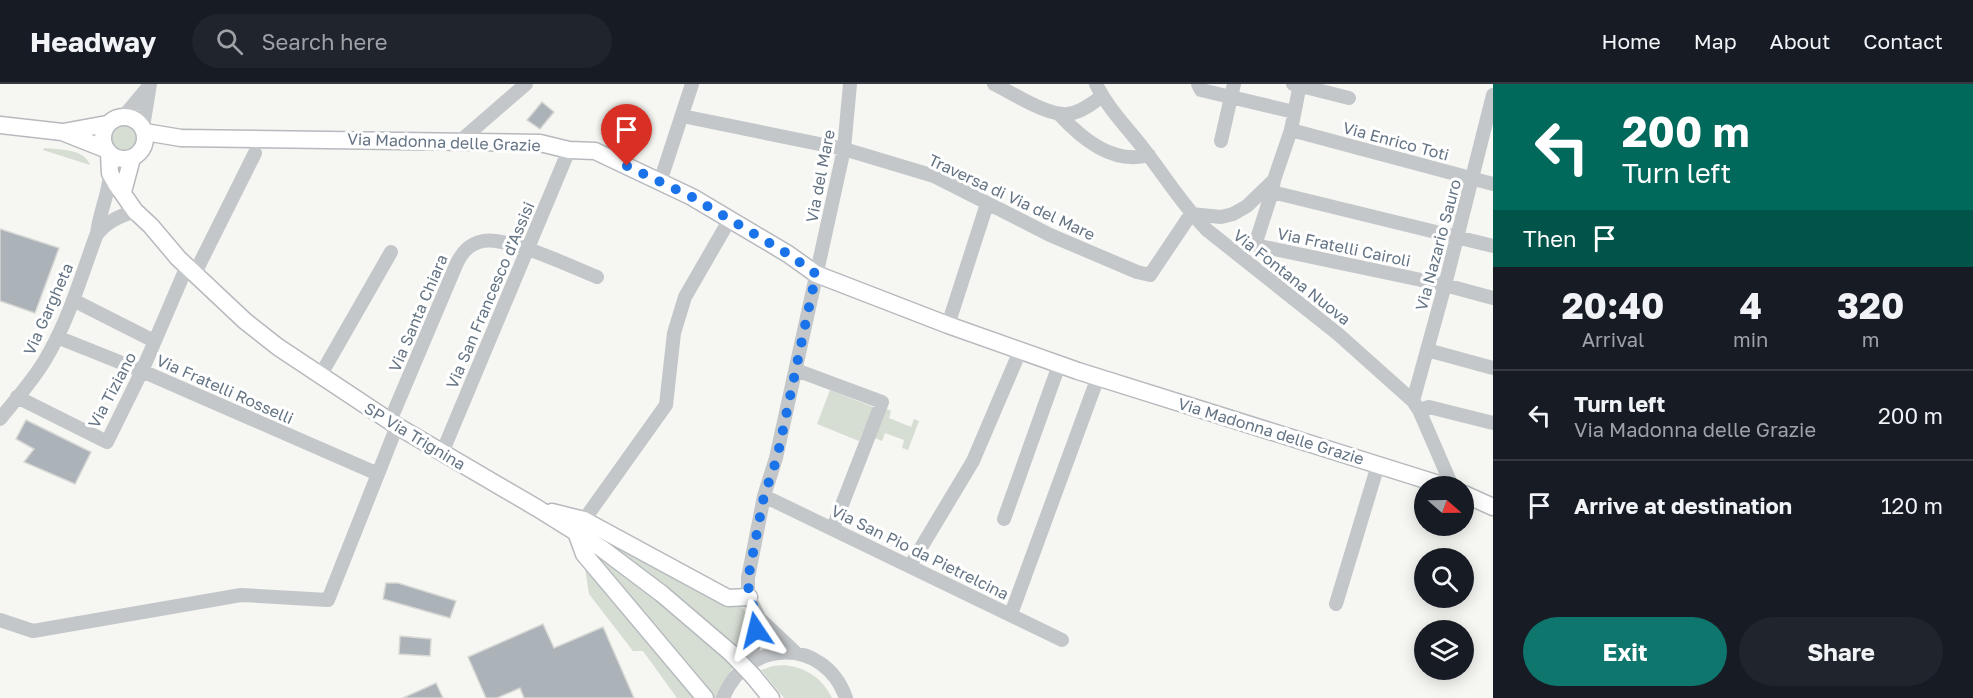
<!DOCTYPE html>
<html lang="en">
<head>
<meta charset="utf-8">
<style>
  body { margin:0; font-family:"Golos Text",sans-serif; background:#20242c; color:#f1f3f6; height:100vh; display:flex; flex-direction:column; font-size:22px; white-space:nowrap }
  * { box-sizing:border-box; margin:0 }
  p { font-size:20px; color:#9ea1a6 }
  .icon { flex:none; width:33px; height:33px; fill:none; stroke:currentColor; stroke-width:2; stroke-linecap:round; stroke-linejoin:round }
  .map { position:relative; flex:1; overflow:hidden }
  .panel { display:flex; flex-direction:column; background:#171b24; width:480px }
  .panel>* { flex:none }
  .banner { background:#00695c; color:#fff; overflow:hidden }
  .needle { width:39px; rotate:110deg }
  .buttons { position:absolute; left:1414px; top:392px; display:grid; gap:12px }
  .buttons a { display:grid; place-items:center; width:60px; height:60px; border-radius:50%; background:#171b24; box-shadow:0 3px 15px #0003; font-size:30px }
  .pin { position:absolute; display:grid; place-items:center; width:51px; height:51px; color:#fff; margin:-62px -26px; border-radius:50% 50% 50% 0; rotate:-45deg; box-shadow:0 0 6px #0007 }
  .pin .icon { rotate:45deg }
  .me { position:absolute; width:66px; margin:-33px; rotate:350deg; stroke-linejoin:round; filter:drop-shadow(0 0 4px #0008) }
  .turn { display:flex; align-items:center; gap:21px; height:126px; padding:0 30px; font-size:27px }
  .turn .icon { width:78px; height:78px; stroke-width:2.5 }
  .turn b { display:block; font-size:42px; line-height:51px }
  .then { display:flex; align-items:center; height:57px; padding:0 30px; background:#0003; gap:12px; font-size:22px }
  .eta { display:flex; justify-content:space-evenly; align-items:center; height:102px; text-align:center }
  .eta b { font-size:36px; font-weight:700; line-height:42px }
  .cta { display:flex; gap:12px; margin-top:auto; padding:12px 30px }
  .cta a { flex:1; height:69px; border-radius:36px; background:#0f766e; color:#fff; font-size:24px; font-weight:700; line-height:69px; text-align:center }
  .cta a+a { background:#20242c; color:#f1f3f6 }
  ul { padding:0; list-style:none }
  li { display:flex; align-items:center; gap:18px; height:90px; padding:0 30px; border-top:2px solid #363941 }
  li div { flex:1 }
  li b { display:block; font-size:22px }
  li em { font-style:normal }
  header { display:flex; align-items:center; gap:36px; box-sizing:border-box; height:84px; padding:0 30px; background:#171b24; border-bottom:2px solid #363941 }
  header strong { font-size:28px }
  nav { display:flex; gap:33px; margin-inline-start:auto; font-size:21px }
  .search { width:420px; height:54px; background:#20242c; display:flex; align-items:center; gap:15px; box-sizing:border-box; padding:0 21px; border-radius:33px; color:#9ea1a6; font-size:22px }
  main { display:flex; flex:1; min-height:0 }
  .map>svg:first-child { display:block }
</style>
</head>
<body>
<header>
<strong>Headway</strong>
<div class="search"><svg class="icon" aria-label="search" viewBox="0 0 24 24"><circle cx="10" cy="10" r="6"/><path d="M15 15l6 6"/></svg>Search here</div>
<nav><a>Home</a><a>Map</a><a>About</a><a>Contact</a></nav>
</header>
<main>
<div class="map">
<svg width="1493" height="614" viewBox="0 0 1493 614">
  <rect width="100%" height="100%" fill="#f6f6f2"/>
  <path fill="#d6ddd3" d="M111 53a14 14 0 1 1 28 0a14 14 0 1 1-28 0Z
    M44 64C60 66 84 64 90 81L43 66Z
    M830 306 873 323 859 357 817 340Z
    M886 325 891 327 889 334 911 343 914 335 919 337 908 366 902 364 904 356 885 349 882 357 875 354Z
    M610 454 743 524 753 540 748 569 732 585 718 614H677L643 567H633L589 510 585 484Z
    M785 581C807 584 822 594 832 614H784L761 586 773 582Z"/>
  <path fill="#abb2b8" stroke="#d7d7d5" stroke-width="1.5" d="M542 18 554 28 540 45 527 36Z
    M0 145 59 164 35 229 0 217Z
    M26 336 91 368 75 400 24 378 34 365 16 355Z
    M386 499H398L456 517 450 534 383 515Z
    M543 540 554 564 603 543 634 614H524L520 604 497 614H486L468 573Z
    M400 552 431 555 430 572 399 570Z
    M436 599 443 614H403Z"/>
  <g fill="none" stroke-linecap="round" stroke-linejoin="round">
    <defs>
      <path id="major" d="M103 54a21 21 0 1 1 42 0a21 21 0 1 1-42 0Z
        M0 41 62 48 105 65
        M63 48 107 40
        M145 48 181 54 540 59 569 66 595 67 692 113 788 170 816 190 948 241 1078 287 1445 402
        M109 69 110 89 116 100 135 127 151 142 178 174 245 237 278 263 397 342 537 424 601 464 662 510 731 569
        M123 108 132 74
        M1464 410 1493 423
        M552 428 584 436 728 514 749 513
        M576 448 584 470 705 614
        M753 592 771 614"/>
    </defs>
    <use href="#major" stroke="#b6babe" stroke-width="19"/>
    <path stroke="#c3c7ca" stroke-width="14" d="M994 0C1013 9 1052 36 1073 29 1084 26 1093 19 1102 12
      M1096 0C1109 27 1132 48 1149 72 1168 97 1185 124 1207 146L1338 250 1413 317 1419 326 1452 402
      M1198 0 1201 6 1294 28
      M1293 0 1349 14
      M1059 30C1082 55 1113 81 1149 71
      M124 32 149 2
      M682 32 844 65 934 92 1050 151 1137 188 1150 191 1191 130 1221 133 1233 130 1247 122 1274 96 1291 46 1300 0
      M143 43 150 0
      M1291 46 1493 100
      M1221 57 1234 0
      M459 58 526 0
      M1274 96 1272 108 1255 161 1445 201 1493 214
      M660 98 692 0
      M1272 108 1493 162
      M97 150C99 129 109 110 110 89
      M195 189 255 69
      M73 216 154 257
      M948 241 987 120
      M57 253 142 287 378 390
      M1427 266 1493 284
      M796 286 882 318 833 444
      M320 292 391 168
      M17 313 107 358 142 287 187 182
      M1413 317 1445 201 1493 11
      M1419 326 1429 323 1493 339
      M0 335C15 316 32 298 45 276 68 238 81 193 96 152 105 138 120 132 135 127
      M390 337 456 181C462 168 469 160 483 157 507 152 572 183 597 193
      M442 369 569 66
      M764 412 1062 556
      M1004 435 1059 281
      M584 436 666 321 674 249 685 213 730 135
      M910 482 973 377 1020 267
      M1336 520 1378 381
      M1011 530 1098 293
      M0 536 33 547 241 511 328 516 397 342
      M796 569 759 534 749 513 748 505V494L764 412 776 374 844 65 850 0
      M750 578 759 534
      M723 614C746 555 824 552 846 614"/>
    <use href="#major" stroke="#fff" stroke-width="16"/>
    <defs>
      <path id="major-bridge" d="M731 569 753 592"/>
    </defs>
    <use href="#major-bridge" stroke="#b6babe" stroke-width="19" stroke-linecap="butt"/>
    <use href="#major-bridge" stroke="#fff" stroke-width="16"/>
  </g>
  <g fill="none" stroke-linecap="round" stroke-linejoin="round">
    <path stroke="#1a73e8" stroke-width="10" stroke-dasharray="0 18" d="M627 82 692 113 788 170 816 190 777 374 764 412 748 495 749 513 759 534 756 546"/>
  </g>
  <g text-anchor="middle" stroke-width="6" stroke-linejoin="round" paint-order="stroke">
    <g font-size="16" fill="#647484" stroke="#fff">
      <text transform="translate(1396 57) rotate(15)" y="6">Via Enrico Toti</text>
      <text transform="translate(444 58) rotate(2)" y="6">Via Madonna delle Grazie</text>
      <text transform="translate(820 92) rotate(-79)" y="6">Via del Mare</text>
      <text transform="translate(1012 113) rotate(25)" y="6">Traversa di Via del Mare</text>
      <text transform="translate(1438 161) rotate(-75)" y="6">Via Nazario Sauro</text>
      <text transform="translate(1344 163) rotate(12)" y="6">Via Fratelli Cairoli</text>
      <text transform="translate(1292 193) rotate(38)" y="6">Via Fontana Nuova</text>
      <text transform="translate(490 211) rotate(-67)" y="6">Via San Francesco d'Assisi</text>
      <text transform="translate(48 225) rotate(-66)" y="6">Via Gargheta</text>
      <text transform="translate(418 229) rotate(-67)" y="6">Via Santa Chiara</text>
      <text transform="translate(225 305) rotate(24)" y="6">Via Fratelli Rosselli</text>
      <text transform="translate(112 306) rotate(-62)" y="6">Via Tiziano</text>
      <text transform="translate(1271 347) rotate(17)" y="6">Via Madonna delle Grazie</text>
      <text transform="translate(415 352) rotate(31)" y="6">SP Via Trignina</text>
      <text transform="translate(920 468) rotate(26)" y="6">Via San Pio da Pietrelcina</text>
    </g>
  </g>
</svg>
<div class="buttons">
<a><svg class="needle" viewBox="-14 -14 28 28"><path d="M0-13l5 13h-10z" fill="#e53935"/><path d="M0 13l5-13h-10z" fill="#9ea1a6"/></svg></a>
<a><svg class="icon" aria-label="search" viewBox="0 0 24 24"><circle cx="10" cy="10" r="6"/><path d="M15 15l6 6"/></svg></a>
<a><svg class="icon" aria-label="layers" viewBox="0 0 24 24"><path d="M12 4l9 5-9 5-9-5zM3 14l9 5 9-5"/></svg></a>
</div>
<div class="pin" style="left:627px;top:82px;background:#d93025"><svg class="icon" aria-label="arrive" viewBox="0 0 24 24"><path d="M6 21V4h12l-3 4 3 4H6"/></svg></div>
<svg class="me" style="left:756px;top:546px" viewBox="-20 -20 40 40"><path d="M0-17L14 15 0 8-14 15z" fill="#1a73e8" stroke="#fff" stroke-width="4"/></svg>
</div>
<section class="panel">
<div class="banner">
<div class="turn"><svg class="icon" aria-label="left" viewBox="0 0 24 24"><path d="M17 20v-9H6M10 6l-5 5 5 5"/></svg><div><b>200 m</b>Turn left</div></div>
<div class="then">Then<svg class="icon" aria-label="arrive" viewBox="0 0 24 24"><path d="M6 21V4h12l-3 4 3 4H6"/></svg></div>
</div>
<div class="eta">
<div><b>20:40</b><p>Arrival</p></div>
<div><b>4</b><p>min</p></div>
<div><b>320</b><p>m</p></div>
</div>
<ul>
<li><svg class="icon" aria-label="left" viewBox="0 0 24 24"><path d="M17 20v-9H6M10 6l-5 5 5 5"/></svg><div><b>Turn left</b><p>Via Madonna delle Grazie</p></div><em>200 m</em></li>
<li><svg class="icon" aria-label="arrive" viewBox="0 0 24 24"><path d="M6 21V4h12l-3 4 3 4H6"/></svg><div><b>Arrive at destination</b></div><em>120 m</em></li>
</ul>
<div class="cta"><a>Exit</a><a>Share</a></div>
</section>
</main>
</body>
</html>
